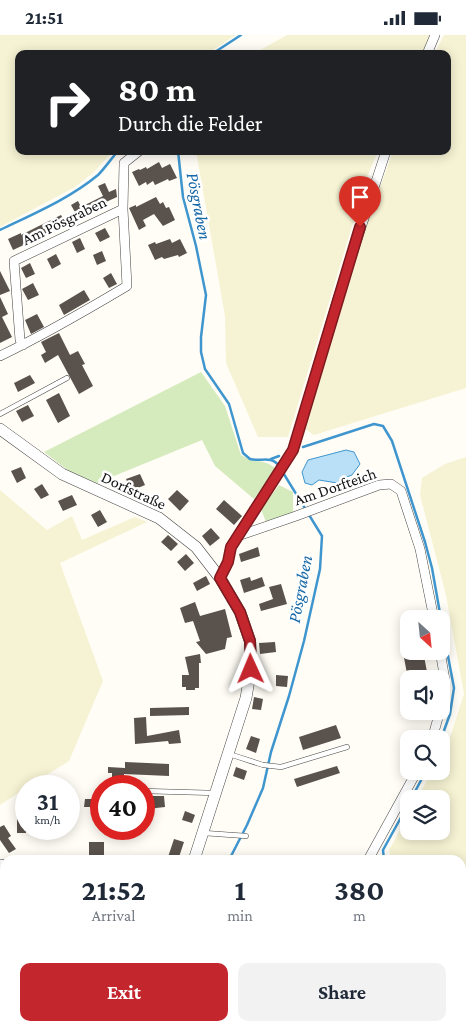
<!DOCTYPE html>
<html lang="en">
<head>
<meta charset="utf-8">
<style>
  body { margin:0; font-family:"Crimson Pro",serif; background:#f2f2f3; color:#1f2937; height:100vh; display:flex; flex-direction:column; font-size:19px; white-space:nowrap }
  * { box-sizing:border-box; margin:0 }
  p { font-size:16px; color:#747a83 }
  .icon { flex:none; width:28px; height:28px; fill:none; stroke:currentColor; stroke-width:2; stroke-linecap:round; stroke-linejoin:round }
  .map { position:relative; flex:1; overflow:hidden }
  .panel { position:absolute; left:0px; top:820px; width:466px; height:176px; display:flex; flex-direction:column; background:#fff; border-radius:15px 15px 0 0; box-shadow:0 2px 12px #0003 }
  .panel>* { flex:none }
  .banner { position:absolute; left:15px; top:15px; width:436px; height:105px; border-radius:10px; box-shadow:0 2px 12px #0003; background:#202124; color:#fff; overflow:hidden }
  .needle { width:32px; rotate:153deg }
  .fabs { position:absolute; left:400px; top:575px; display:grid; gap:10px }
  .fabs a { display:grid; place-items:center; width:50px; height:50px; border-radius:10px; background:#fff; box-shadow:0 2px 12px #0003; font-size:25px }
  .speed { position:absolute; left:15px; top:740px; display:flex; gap:10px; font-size:25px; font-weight:700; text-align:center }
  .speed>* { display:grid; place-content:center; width:65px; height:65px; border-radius:50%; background:#fff; box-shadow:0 2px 12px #0003; line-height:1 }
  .speed small { font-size:12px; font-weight:400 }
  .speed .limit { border:8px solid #d22; background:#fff; color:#111 }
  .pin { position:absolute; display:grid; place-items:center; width:42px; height:42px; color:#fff; margin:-51px -21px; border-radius:50% 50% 50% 0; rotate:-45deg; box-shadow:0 0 5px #0007 }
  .pin .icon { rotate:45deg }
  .me { position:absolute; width:55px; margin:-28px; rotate:359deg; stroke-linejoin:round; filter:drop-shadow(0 0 4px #0008) }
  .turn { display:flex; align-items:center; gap:18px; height:105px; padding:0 20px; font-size:22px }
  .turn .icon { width:65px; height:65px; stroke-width:2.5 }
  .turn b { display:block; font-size:35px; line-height:42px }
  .eta { display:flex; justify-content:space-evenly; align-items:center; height:85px; text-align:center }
  .eta b { font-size:30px; font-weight:700; line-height:35px }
  .action { display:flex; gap:10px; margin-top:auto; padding:10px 20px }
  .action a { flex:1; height:58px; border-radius:10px; background:#c4262e; color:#fff; font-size:20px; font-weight:700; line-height:58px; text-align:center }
  .action a+a { background:#f2f2f3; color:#1f2937 }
  .status { display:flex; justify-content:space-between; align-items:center; height:35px; padding:0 25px; background:#fff; direction:ltr }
  .status svg { height:14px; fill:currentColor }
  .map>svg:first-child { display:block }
</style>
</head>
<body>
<div class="status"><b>21:51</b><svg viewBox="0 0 49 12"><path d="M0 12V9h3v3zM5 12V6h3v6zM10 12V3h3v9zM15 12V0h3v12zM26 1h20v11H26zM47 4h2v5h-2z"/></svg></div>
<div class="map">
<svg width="466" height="996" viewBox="0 0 466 996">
  <rect width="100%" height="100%" fill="#fffdf5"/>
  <path fill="#f6f3d4" d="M0 0H236L207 19H19V116H113L94 137 75 152 0 192Z
    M287 0H431L421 19H253Z
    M444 0H466V353L314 400 305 394 361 205 393 116H448V19H434Z
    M196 116H378L367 142 288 402H258L226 328 225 281Z
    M466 422V852L461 851V825H391L389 815 409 779V796H441V764H417L432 736H441V720L449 706 464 659 446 560 420 460 422 443 445 429Z
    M0 455 47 495 72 481 82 505 135 482 147 487 60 528 103 646 69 726 29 751H26V753L0 770Z"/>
  <path fill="#d5ebbd" d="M201 337 225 371 241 420C255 429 264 423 276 434L254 464 215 431 202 405 97 448 69 436 44 417Z
    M279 450 293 457V478L266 487 261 474Z"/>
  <path fill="#d9e3c4" d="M113 991H181V996H111Z"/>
  <path fill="#b9e0f7" stroke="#3f96cf" d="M346 415 354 417 360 429 352 440 344 443 337 448 319 445 312 450 305 448 302 437 308 425Z"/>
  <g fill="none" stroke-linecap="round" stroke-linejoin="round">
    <path stroke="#3f96cf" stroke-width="2.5" d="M212 19 241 0
      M178 116 183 162 196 211 206 260 201 302V317L205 334 229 369 243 418C244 419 249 423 250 424 261 427 271 420 279 431
      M0 195C33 179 69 164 98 140 105 133 111 124 118 116
      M303 412 374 389 383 391 392 406 425 507 432 533 441 584
      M271 424 279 421
      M441 704 450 679 454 653 441 584
      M411 764 426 736
      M229 825 247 790 263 753 271 717 289 661 304 606 320 534 322 501 282 436
      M384 825 383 815 409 768
      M461 858 466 859
      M185 991 186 996"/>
  </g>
  <path fill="#5a524d" d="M159 127 162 133 170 129 177 143 169 146 168 144 155 150 153 146 147 150 146 147 139 151 132 137 139 134 140 135 146 132 147 134Z
    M105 148 109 157 116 154 117 162 95 172 97 176 85 182 82 176 76 179 71 170 78 166 81 172 103 161 98 151Z
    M156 162 160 169 163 167 166 173 169 172 175 185 163 191 154 179 143 185 146 191 139 195 129 173 136 170V172Z
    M61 180 67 191 58 195V194L13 215 8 204 21 198V200Z
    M105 193 110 202 100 207 95 198Z
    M80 203 85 214 77 218 72 207Z
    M170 204 172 208 180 204 187 218 179 222 178 220 164 224 162 222 155 225 148 210 155 207 156 209Z
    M102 216 106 226 97 230 93 220Z
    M56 219 61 229 52 234 47 224Z
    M30 228 35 239 26 243 21 233Z
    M0 236 10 256 0 260Z
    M111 238 117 249 109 253 103 243Z
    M33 248 39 260 28 265 22 254Z
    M84 255 90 265 64 280 59 270Z
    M0 262 8 279 2 282 12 302 0 308Z
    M37 279 44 292 31 299 25 285Z
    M59 298 70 320 78 316 85 329 82 330 93 351 79 359 58 320 45 328 41 320 46 317 41 307Z
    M30 340 35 348 18 357 14 348Z
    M59 358 70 381 58 388 46 365Z
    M28 370 34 381 22 387 16 376Z
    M21 432 26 443 17 448 11 436Z
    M140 439 145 450 131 456 126 444Z
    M42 449 49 460 41 464 34 454Z
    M177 455 189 466 180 476 168 464Z
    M72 460 77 470 63 476 58 466Z
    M224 465 242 481 234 490 216 474Z
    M100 475 107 487 98 492 91 480Z
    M211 493 220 503 210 511 202 501Z
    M168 500 178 509 171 516 161 507Z
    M258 512 260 521 241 527 239 519Z
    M186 519 194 528 185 536 177 527Z
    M206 541 210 549 197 556 193 548Z
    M250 542 251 546 262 542 265 551 244 558 240 545Z
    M281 549 287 569 261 576 259 569 273 564 269 552Z
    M195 567 200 581 225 574 232 602 227 603 225 614 206 619 196 607 200 606 193 586 185 588 180 573Z
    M275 607 276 617 260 619 259 608Z
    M409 611V616H423L428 642 408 644 402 612Z
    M200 619 201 628H199V653H195V655H186V652H182V640H189L185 622Z
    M276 640 288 641 287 652 276 651Z
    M254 662 263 664 261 675 252 674Z
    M189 672V680L150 681V673Z
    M146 682 147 701 179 695 181 708 169 709 168 706 135 709 134 683Z
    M336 690 341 703 303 715 299 702Z
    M251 701 260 704 256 718 246 714Z
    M125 727 169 729V741L124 739V751H112V738H108V732L125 733Z
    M337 731 340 738 297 752 294 744Z
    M236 732 247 736 244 745 233 741Z
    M146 761H164L165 772 147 774Z
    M85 764H101V772H84Z
    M185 776 195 780 192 788 182 785Z
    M17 784H26V798H17Z
    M4 790 11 801 8 803 16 814 9 818 0 805V792Z
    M38 794H53V802H39Z
    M174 804 184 807 178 825 168 822Z
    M89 807H104V825H89Z"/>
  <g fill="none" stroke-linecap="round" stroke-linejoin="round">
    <defs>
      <path id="service" d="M0 379 67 343
        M229 719 263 730 281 732 347 712
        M144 756 215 758
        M204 798 246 801"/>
      <path id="minor" d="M427 19 435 0
        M123 174 124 128 139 116
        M0 321C44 300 85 276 127 251L123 174 14 226 20 305 23 310
        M238 501 296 481 379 450 391 449 401 456 420 514 434 584
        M220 543 228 527 231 511 293 415 338 263 386 116
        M440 616 445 645 441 671
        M432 704 440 676
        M368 825 417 736
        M0 830 2 829
        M195 991V996
        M46 996 53 991
        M397 996 410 991"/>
      <path id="tertiary" d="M0 394 62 439 159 483 196 512 220 543 240 577 250 606 251 633 246 663 194 825
        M461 964 466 966
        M101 991 102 996"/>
    </defs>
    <use href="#service" stroke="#444" stroke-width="5.5"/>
    <use href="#minor" stroke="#444" stroke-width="10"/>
    <use href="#tertiary" stroke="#444" stroke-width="12"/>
    <use href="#service" stroke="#fff" stroke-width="4.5"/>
    <use href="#minor" stroke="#fff" stroke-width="9"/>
    <use href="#tertiary" stroke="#fff" stroke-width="11"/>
  </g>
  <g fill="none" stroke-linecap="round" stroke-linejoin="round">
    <defs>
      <path id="route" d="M251 634 250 606 240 577 220 543 228 527 231 512 293 415 360 192"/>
    </defs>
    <use href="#route" stroke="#7f191e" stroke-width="12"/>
    <use href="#route" stroke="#c4262e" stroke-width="9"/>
  </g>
  <g text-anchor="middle" stroke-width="5" stroke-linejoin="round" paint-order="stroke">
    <g font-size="16" fill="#111" stroke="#fff">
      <text transform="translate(64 185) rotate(-26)" y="6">Am Pösgraben</text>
      <text transform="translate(335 451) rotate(-19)" y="6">Am Dorfteich</text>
      <text transform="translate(134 455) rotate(25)" y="6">Dorfstraße</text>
    </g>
    <g font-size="18" font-style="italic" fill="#1768a6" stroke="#fff">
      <text transform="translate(199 171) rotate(79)" y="6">Pösgraben</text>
      <text transform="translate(300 554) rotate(-79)" y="6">Pösgraben</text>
    </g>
  </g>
</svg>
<div class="fabs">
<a><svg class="needle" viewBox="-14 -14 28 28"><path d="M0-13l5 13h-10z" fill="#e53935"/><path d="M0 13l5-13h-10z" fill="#747a83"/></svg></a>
<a><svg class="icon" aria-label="sound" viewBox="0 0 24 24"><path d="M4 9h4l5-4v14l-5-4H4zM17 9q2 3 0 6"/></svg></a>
<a><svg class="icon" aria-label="search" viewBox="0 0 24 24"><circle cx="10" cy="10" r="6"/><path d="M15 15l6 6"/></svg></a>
<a><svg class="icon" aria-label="layers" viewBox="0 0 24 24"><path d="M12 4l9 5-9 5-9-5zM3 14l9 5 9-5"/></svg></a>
</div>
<div class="speed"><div>31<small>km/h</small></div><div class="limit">40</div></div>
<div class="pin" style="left:360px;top:192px;background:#d93025"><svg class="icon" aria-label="arrive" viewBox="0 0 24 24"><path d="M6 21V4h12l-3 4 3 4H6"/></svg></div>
<svg class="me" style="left:251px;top:634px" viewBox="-20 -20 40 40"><path d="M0-17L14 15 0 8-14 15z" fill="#c4262e" stroke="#fff" stroke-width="4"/></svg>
<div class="banner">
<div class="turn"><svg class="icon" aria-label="right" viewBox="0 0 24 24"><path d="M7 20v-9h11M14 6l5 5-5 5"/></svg><div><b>80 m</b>Durch die Felder</div></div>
</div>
<section class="panel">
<div class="eta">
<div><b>21:52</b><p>Arrival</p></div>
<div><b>1</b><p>min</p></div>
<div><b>380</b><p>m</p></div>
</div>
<div class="action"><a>Exit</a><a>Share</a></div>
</section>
</div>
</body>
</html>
